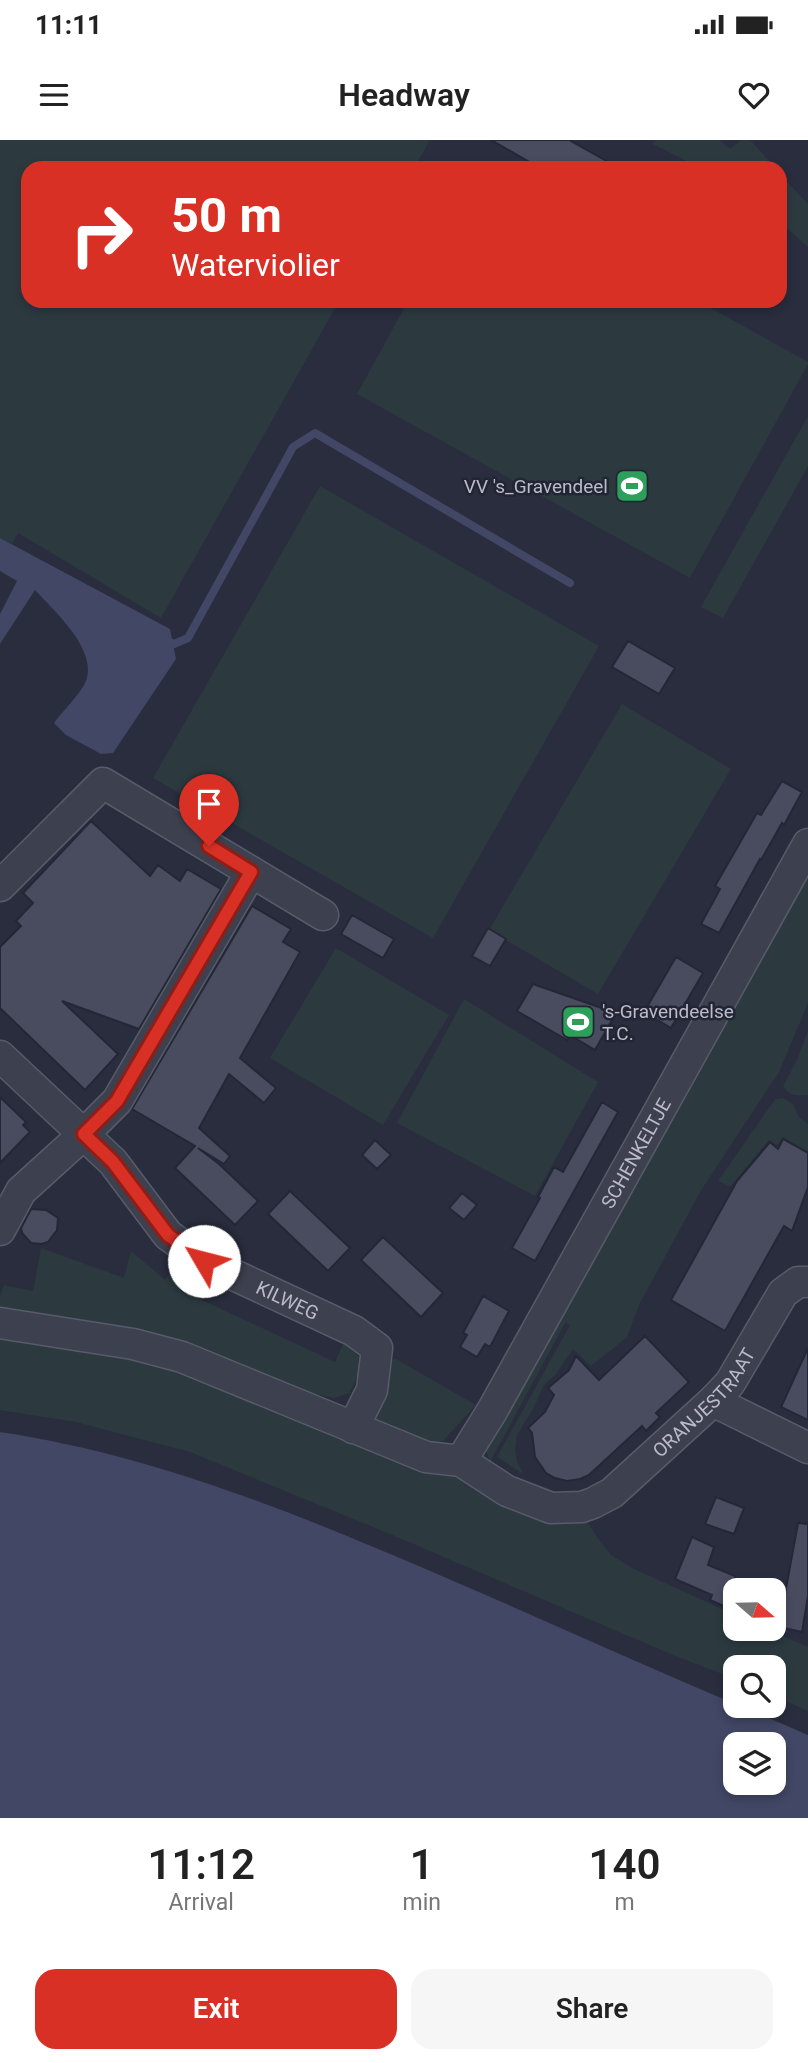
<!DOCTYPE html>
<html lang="en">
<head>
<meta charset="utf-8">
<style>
  body { margin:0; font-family:Roboto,sans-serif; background:#f6f6f6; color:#222; height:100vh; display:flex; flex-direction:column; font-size:26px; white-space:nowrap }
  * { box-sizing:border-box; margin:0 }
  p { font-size:23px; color:#767676 }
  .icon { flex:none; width:38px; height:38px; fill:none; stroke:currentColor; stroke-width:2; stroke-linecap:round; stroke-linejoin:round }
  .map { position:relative; height:1678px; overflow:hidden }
  .panel { display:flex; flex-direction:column; background:#fff; flex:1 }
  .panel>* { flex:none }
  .hud { position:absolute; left:21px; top:21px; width:766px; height:147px; border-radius:21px; box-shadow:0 4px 10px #0003; background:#d93025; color:#fff; overflow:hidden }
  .needle { width:46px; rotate:110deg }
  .controls { position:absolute; left:723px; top:1438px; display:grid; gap:14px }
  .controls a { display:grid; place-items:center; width:63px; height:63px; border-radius:14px; background:#fff; box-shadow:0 4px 10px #0003; font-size:35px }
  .pin { position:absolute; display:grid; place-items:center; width:60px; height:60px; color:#fff; margin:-72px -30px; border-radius:50% 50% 50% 0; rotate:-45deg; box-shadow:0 0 7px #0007 }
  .pin .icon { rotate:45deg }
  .me { position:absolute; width:77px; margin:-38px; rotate:307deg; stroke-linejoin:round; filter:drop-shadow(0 0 5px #0008) }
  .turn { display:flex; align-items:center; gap:24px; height:147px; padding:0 35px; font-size:32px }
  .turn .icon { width:91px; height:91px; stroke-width:2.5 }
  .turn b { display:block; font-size:49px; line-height:60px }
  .eta { display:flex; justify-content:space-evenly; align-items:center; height:119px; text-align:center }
  .eta b { font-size:42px; font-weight:600; line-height:49px }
  .button { display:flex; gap:14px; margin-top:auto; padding:14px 35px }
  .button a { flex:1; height:80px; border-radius:21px; background:#d93025; color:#fff; font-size:28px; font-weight:600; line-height:80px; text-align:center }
  .button a+a { background:#f6f6f6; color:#222 }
  .status { display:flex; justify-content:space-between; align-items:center; height:49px; padding:0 35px; background:#fff; direction:ltr }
  .status svg { height:19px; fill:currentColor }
  header { display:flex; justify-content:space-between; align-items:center; height:91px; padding:0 35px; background:#fff; font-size:32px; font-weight:600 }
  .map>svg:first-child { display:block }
</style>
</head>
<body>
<div class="status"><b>11:11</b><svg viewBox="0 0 49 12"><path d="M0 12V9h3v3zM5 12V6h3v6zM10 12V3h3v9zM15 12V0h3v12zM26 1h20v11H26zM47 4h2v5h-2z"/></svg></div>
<header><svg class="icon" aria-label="menu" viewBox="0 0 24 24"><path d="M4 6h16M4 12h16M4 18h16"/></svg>Headway<svg class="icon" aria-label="heart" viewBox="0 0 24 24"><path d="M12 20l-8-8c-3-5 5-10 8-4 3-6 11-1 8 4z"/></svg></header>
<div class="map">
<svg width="808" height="1678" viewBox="0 0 808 1678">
  <rect width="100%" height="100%" fill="#292d3e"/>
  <path fill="#2c3a40" d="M0 0H430L414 28H28V161H339L161 478 18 393 12 404 0 398Z
    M655 0H720L730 9 741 0H750L776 28H700L653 4Z
    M780 34 808 64V107L781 83Z
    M408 161H698L808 222V224L690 438 357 254Z
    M808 276V326L723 478 701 467Z
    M320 346 599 506 433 798 153 638Z
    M622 564 731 629 598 854 489 790Z
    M808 718V863L779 932 700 1052 639 1165 627 1197 591 1226 573 1209 556 1234 544 1245 533 1269 517 1295 515 1309 517 1321 523 1334 497 1317 570 1185 565 1183 490 1322 484 1304Z
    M336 808 449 875 383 985 270 918Z
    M464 859 598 942 535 1056 397 983Z
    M808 891V955C798 956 788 956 783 946L797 920Z
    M783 958 793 964 799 977 808 984V1012L783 997 777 1005 769 1000 730 1047 718 1041 773 962 776 959Z
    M41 1108 124 1138 131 1111 165 1140 177 1121 198 1134 189 1154 335 1222 344 1202 360 1218 358 1236 349 1253 334 1258 315 1254 311 1259 0 1174V1156L4 1145 33 1151Z
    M0 1189 170 1225 323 1282 515 1361 583 1375 597 1397 611 1415 632 1428 735 1475V1489H767L808 1507V1571L774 1556V1528H735V1539L673 1515 390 1394 190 1312 76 1282 0 1270Z
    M396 1219 476 1265 443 1301 426 1305 374 1285 385 1251V1221Z"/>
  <path fill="#414765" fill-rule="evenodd" d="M0 398 170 489 176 519 113 613 101 614 66 595 54 583C62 572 80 554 85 543 100 511 54 471 35 450L0 504V474L17 441 0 431Z
    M0 1292C149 1314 290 1371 428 1430 531 1474 632 1520 735 1564V1566H741L808 1595V1678H0ZM735 1605H774V1643H735Z"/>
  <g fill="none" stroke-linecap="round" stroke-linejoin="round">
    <path stroke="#414765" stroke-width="8" d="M165 500 174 504 188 498 293 307 315 293 570 443"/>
  </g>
  <path fill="#494c5f" stroke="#242735" stroke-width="2" d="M491 0H569L619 28H540Z
    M628 501 675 528 659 554 612 527Z
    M782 641 802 652 784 685 782 683 761 720 760 719 719 793 701 784 720 749 715 746 757 673 761 675Z
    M91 681 150 736 158 725 180 741 187 729 221 749 139 889 62 861 118 914 85 950 0 868V807L21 786 16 781 33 763 23 753Z
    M252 766 291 789 283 802 300 812 240 918 276 948 264 963 229 934 199 988 230 1016 224 1024 198 1008 219 1024 258 1061 235 1085 175 1028 195 1006 132 969Z
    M352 775 394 799 383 818 341 794Z
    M488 788 506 799 490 826 472 816Z
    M676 817 703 833 671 888 644 872Z
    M533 844 616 873 595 910 570 895 567 900 517 871Z
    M0 957 26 982 23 985 30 992 0 1023Z
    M602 962 618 972 535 1121 512 1108 540 1058 538 1057 554 1027 563 1032Z
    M783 999 808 1013V1047L792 1091 784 1086 725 1191 671 1160 737 1041 770 1002 778 1009Z
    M375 1000 391 1015 377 1029 362 1015Z
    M290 1051 350 1108 328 1131 268 1074Z
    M462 1053 477 1065 464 1080 449 1068Z
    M31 1069 46 1070 58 1078 57 1090 48 1102 42 1104 31 1103 22 1093 21 1088Z
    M383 1097 443 1153 421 1177 361 1120Z
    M483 1156 509 1171 490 1207 485 1204 477 1217 460 1207 467 1195 463 1193Z
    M645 1196 689 1242 656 1273 660 1277 646 1291 642 1286 589 1335 580 1339 567 1341 555 1338 546 1333 535 1317 532 1293 528 1288 545 1272 554 1255 548 1248 569 1230 576 1216 599 1240Z
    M808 1208V1280L781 1267Z
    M716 1357 744 1368 734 1394 705 1384Z
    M798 1383 808 1384V1456L802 1492 779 1487Z
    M692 1397 714 1407 708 1425 735 1436V1471L710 1460 712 1455 675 1439Z"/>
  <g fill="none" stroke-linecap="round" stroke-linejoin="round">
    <defs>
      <g id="minor">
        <path d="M0 746 103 643 323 775"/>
        <path id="s1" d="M0 916 113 1022 168 1095 204 1121 354 1191 377 1208 372 1250 353 1288"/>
        <path d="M0 1090 21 1051 84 994 117 961 251 732"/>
        <path id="s2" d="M0 1183 133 1204 182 1217 426 1317 461 1321 507 1351 551 1368 582 1367 593 1363 612 1353 713 1261 730 1243 783 1153 798 1142H808"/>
        <path d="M713 1261 808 1308"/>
        <path id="s3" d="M461 1321 492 1271 808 704"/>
      </g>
    </defs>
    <use href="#minor" stroke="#585b69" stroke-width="33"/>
    <use href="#minor" stroke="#3d404e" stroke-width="30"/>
  </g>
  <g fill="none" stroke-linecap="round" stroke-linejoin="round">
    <defs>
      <path id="route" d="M204 1121 168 1095 113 1022 84 994 117 961 251 732 209 706"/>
    </defs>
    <use href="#route" stroke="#8d1f18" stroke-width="18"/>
    <use href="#route" stroke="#d93025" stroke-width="12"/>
  </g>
  <defs>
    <symbol id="stadium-square" viewBox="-11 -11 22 22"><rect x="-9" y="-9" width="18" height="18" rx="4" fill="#2e9e5b" stroke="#222533"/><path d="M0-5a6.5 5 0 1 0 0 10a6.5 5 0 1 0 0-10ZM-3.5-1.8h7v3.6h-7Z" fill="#fff"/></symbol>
  </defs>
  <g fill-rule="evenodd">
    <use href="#stadium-square" x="613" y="327" width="38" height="38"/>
    <use href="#stadium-square" x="559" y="863" width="38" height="38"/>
  </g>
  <g text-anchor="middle" stroke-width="5" stroke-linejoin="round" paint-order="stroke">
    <g font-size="19" fill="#b9bbc9" stroke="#222533" text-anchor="end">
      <text x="608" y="353">VV 's_Gravendeel</text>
      <text x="602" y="878" text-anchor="start">'s-Gravendeelse<tspan x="602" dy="22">T.C.</tspan></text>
    </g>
    <g font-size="19" fill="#b9bbc9" stroke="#222533">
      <text dy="7" stroke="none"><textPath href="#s3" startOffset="354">SCHENKELTJE</textPath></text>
      <text dy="7" stroke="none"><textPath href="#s1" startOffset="383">KILWEG</textPath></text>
      <text dy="7" stroke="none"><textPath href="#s2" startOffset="780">ORANJESTRAAT</textPath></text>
    </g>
  </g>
</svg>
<div class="controls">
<a><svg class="needle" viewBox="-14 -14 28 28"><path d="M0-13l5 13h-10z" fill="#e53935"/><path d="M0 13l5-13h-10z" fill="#767676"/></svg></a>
<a><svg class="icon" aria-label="search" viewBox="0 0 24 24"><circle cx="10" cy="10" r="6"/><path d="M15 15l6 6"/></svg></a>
<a><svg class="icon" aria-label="layers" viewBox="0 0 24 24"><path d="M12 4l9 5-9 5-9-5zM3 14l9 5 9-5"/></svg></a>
</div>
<div class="pin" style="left:209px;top:706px;background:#d93025"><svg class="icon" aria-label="arrive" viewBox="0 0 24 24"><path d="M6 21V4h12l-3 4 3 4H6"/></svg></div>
<svg class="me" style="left:204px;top:1121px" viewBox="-20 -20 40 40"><circle r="19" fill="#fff"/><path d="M0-13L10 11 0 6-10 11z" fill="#d93025"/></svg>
<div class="hud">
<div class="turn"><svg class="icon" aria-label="right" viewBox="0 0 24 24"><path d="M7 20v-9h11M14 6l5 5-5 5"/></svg><div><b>50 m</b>Waterviolier</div></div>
</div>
</div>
<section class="panel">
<div class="eta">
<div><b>11:12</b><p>Arrival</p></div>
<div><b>1</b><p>min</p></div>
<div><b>140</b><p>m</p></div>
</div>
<div class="button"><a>Exit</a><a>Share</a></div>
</section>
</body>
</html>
